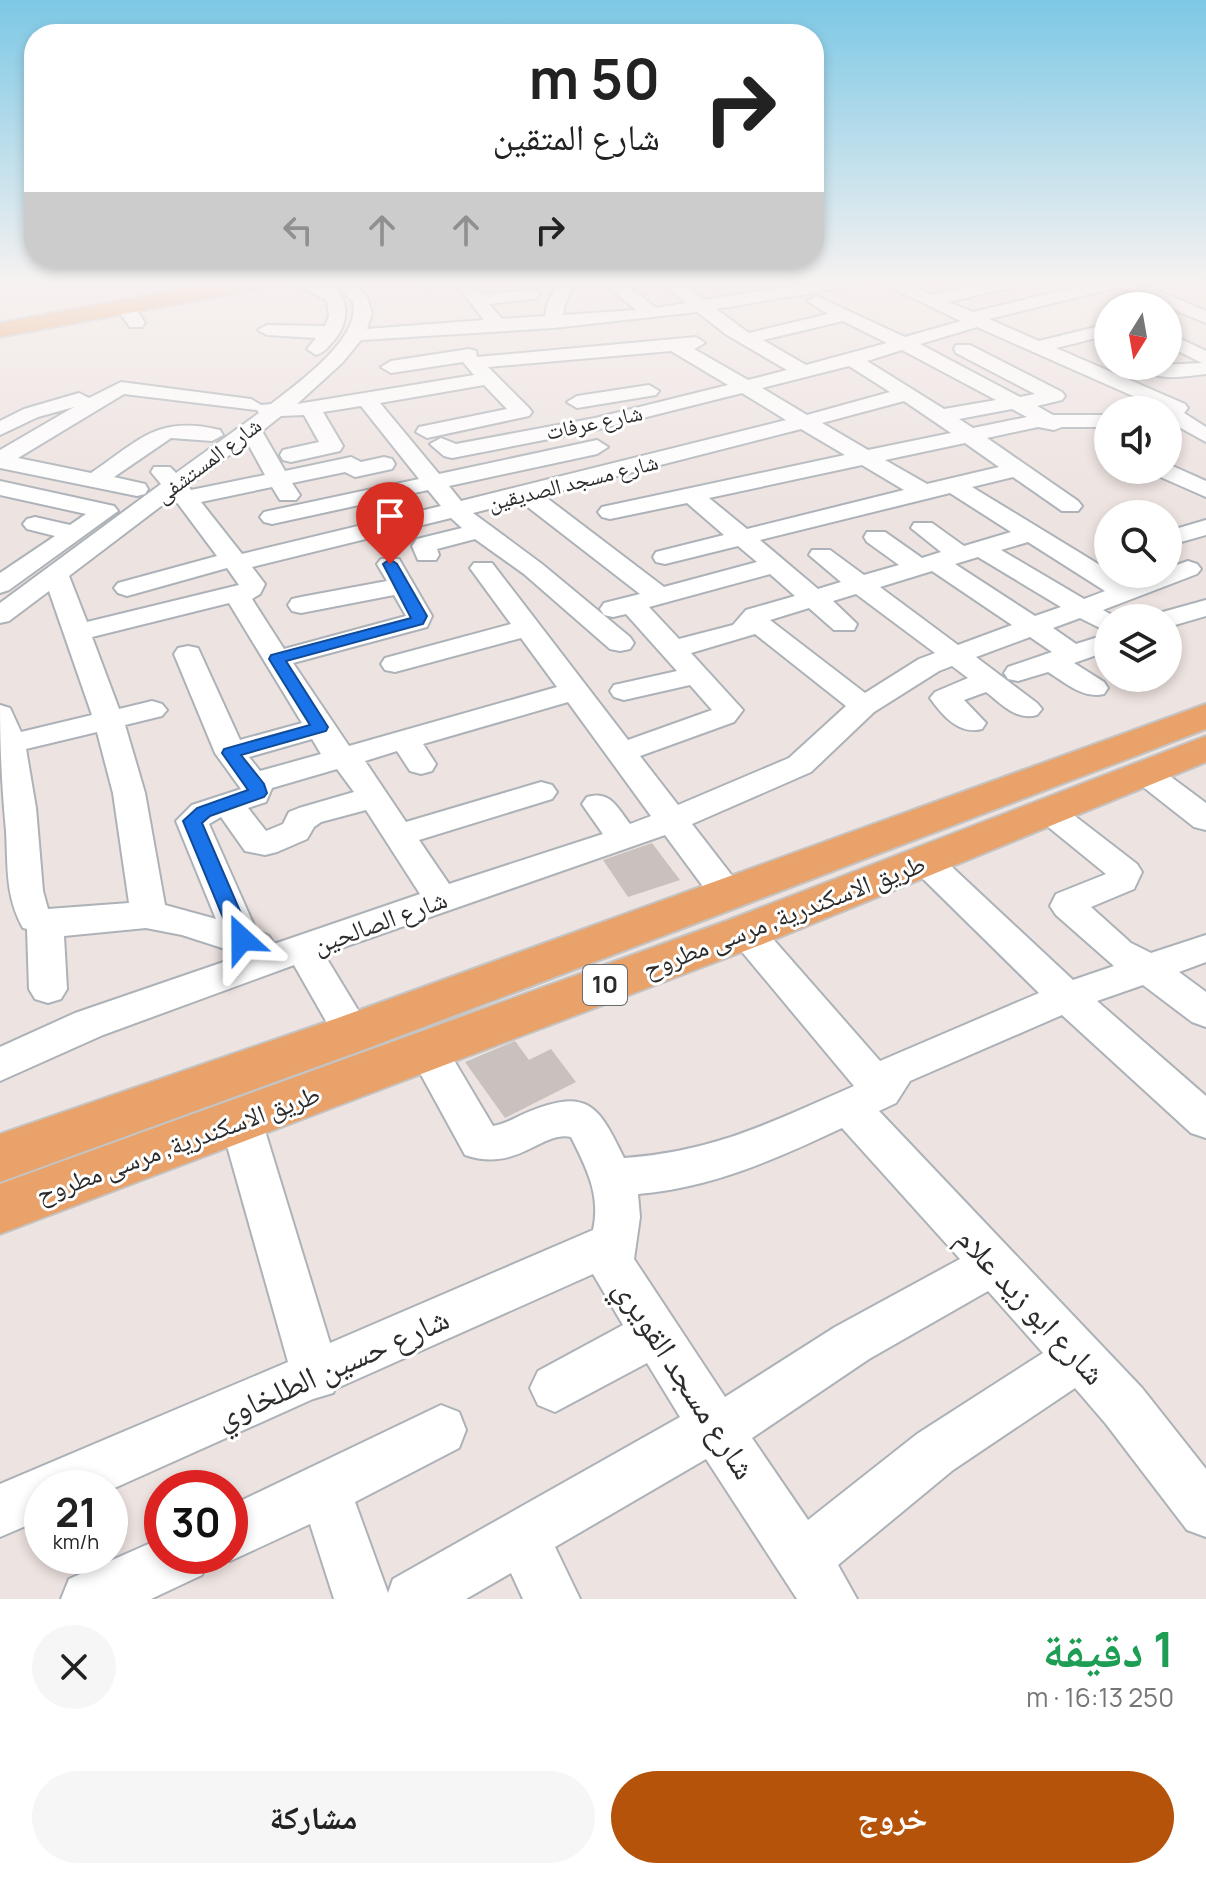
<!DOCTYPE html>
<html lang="ar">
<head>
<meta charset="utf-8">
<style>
  body { margin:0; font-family:Manrope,"Noto Naskh Arabic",sans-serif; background:#f6f6f6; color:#222; direction:rtl; height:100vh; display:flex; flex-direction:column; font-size:30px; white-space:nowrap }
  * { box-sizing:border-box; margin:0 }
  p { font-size:26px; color:#767676 }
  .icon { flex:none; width:44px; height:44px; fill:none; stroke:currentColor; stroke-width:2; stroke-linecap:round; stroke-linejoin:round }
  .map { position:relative; height:1599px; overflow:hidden; direction:ltr }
  .drawer { display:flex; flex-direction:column; background:#fff; flex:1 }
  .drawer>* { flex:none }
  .hud { position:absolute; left:24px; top:24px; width:800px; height:244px; border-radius:32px; box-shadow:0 4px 12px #0003; direction:rtl; background:#fff; color:#222; overflow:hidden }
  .needle { width:52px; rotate:191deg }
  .tools { position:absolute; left:1094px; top:292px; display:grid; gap:16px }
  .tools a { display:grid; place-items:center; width:88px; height:88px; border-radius:50%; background:#fff; box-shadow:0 4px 12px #0003; font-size:40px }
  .speed { position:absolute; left:24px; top:1470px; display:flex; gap:16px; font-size:40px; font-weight:700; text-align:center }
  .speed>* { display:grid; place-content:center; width:104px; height:104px; border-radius:50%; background:#fff; box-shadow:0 4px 12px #0003; line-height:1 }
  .speed small { font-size:20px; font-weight:400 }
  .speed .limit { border:12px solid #d22; background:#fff; color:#111 }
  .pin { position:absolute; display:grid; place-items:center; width:68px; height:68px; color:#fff; margin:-82px -34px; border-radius:50% 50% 50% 0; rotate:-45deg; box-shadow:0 0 8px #0007 }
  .pin .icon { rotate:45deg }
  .me { position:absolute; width:88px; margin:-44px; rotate:336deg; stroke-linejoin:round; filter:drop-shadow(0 0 6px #0008) }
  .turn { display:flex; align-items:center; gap:28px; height:168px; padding:0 32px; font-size:36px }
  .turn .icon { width:104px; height:104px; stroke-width:2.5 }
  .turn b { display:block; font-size:56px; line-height:68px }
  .lanes { display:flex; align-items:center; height:76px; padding:0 32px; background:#0003; justify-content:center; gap:40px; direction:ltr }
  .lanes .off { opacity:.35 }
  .round { display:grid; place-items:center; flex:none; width:84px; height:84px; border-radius:42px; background:#f6f6f6 }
  .overview { display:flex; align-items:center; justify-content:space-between; height:136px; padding:0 32px }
  h1 { font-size:48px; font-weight:700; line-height:60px; color:#1e9e55 }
  .button { display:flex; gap:16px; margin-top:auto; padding:16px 32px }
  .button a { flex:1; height:92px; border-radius:48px; background:#b45309; color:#fff; font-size:32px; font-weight:700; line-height:92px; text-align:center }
  .button a+a { background:#f6f6f6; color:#222 }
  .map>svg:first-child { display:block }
</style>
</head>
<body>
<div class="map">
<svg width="1206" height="1599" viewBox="0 0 1206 1599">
  <rect width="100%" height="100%" fill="#ede3e0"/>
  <path fill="#c9c1be" d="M652 843 680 880 628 897 603 860Z
    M515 1041 529 1060 551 1049 576 1082 505 1118 465 1062Z"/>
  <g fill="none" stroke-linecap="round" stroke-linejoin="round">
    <defs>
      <path id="minor" d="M291 281C299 281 308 280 317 281 349 286 352 319 335 339 329 346 325 352 316 355L307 349 316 338 267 335 258 330 267 325 325 326 329 316 327 301Z
        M332 281H352L367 297 372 313 367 329 484 320 454 281H471L482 294 537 290 540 294 537 298 489 304 502 319 545 316 547 304 559 281H576L565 304 563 315 636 310 602 281H621L656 308 686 303 660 281H679L704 300 819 281H861L853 286 716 309 749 333 828 314 807 301 816 296 905 337 961 321 877 281H900L932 295 992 281H1024L1022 285 948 302 973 312 1100 281H1135L1206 311V323L1119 287 989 319 1039 341 1108 324V335L1056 348 1185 404 1188 408 1184 413 1206 427V442L1168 421V410H1159L1160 408 977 327 920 344 1020 397 1035 394 956 353 954 349 956 345H970L1062 392 1065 396 1062 400 1037 406 1053 415H1108V427H1062L1054 430 1038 427 987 438 1078 501 1082 506 1078 511H1062L1013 477 972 487 1108 570V574L1128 582 1151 574H1168V568L1188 561 1197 564 1201 569 1197 574 1103 610 1117 618H1108V632L1080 618 1053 628 1076 644 1108 634V651L1074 663 1104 682 1108 688 1104 694C1083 699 1066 683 1048 672L1018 681 1008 679 1004 673 1008 667 1052 652 1030 637 976 657 1037 703 1042 709 1037 715C1016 721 1002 704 986 692L964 700 986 723 982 729C959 735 943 716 930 698L935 692 968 678 952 666 939 671 874 712 811 772 692 824 740 886 745 895 740 904 728 907 716 904 665 835 324 954 372 1033 367 1044 353 1048 339 1044 294 965 103 1035 0 1081V1047L75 1013 244 955 182 935 146 928 64 936 67 989 61 999 48 1003 35 999 29 989 27 929 23 928C5 896 8 866 6 831 2 789 0 748 0 705L10 708 21 732 92 715 49 591 9 621 0 623V603L161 484 151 472 154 467H170L176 473 259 413 257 410 124 394 18 458 91 473C140 440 157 415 220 430L223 435 212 441 171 438 114 477 145 484 148 489 145 494 137 496 0 468V450L74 407 38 417 0 435V421L24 409 72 395 79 393 89 398 121 382 251 399 261 405 271 404C297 384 362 338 353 302ZM697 312 727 335 787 370 748 380 694 349 705 343 696 337 477 357 476 351 469 349 391 361 381 367 391 373 463 362 474 375 297 404 342 363 361 340 553 328ZM843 321 887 343 806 365 763 340ZM902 350 996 400 944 409 867 361ZM671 351 728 385 595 418 456 444 441 438 430 444 444 456 452 458 595 430 742 393 786 420 461 501 449 486 597 454 608 447 597 440 439 474 380 403 484 385 507 409 419 427 416 432 427 438 529 416 532 412 529 408 488 367ZM849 366 890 392 807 415 762 388ZM904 401 951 433 868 450 822 423ZM361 406 419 479 264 512 260 517 264 522 272 524 428 490 441 506 242 554 201 502 272 487 280 500H296L300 495 292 483 345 472 355 477 392 469 395 464 392 459 384 457 361 462 351 457 285 471 262 431 281 416 304 415 319 442 283 450 280 455 283 460 291 462 340 451 343 446 323 412ZM1012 409 1027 417 973 428 959 419ZM801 429 845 455 602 507 598 512 602 517 610 519 687 503 724 535 656 552 653 557 656 562 665 564 738 546 757 562 664 587 543 495ZM247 442 265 475 191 490 188 486ZM965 443 999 467 927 484 885 460ZM862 465 904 490 747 529 709 498ZM950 493 1011 532 964 546 932 523H914L911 528 941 552 922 558 885 532H867L864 537 867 542 899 565 864 575 830 550H812L809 555 841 582 818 589 760 540ZM173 497 217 556 118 583 114 588 118 593 127 596 227 568 239 585 87 622 69 576ZM520 501 640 594 604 603 600 609 604 615 613 617 626 614 677 671 614 685 610 691 614 697 624 700 690 685 712 710 628 740 492 563H474L470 568 511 624 385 658 381 664 385 670 395 672 521 638 557 687 349 746 293 663 427 627 432 616 399 559H381L377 564 387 581 301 597 292 599 288 605 292 611 301 613 394 595 406 616 284 649 252 599 260 594 265 584 252 567 451 518 462 528 417 539 412 546 418 560H436L439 555 437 549 475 539 524 574 610 649 620 651 630 649 634 643 630 637 542 564 473 513ZM1028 542 1105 591 1084 599 1001 550ZM978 557 1061 607 1035 616 955 564ZM932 571 1012 625 958 645 880 587ZM770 574 795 596 746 610 733 625 679 639 649 607ZM856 594 935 653 919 659 865 693 770 620 809 608 834 630H854L857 624 833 601ZM229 603 302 723 240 740 198 648 188 646 178 648 174 654 215 753 241 789 192 805 176 821 216 919 165 905 145 793 125 725 162 716 167 710 162 704 152 701 119 709 92 637ZM755 634 846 706 789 758 678 805 640 756 734 722 743 710 691 653ZM568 702 651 816 630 824C617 807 610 790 587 797L582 804 603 834 449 884 419 840 552 799 557 792 552 785 541 782 406 822 365 761 397 751 410 771 421 774 432 771 436 764 423 744ZM97 732 113 793 129 903 48 909 43 891 36 808 26 749ZM312 739 321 754 260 771 249 757ZM337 769 354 792 299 808 289 812 283 824 266 831 248 808 266 802 272 788ZM366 810 420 894 274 944 269 936 256 930 209 824 221 817 245 851 265 855 277 852 307 839 314 827 321 822Z
        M413 281H444C437 289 420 289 413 281Z
        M125 303C135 305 140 315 145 323L142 327H130L116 308Z
        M1168 333 1206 351V374C1184 376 1157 383 1140 366L1202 363 1168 346Z
        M649 385 659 391 656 395 577 408 567 402 577 396Z
        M1168 464 1206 481V497L1156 475 1153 470H1168Z
        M0 481 114 506 118 511 9 590 0 593V573L55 536 27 529 23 524 27 519 35 517 70 525 86 514 0 495Z
        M1206 520V535L1181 542 1172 540 1169 535 1172 530Z
        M1206 600V616L1168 627V618H1155L1159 613Z
        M1144 762 1155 765 1206 803V830L1194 827 1133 779 1128 772 1133 765Z
        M1047 800 1058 803 1137 864 1142 872 1134 889 1091 907 1131 943 1151 953 1206 935V962L1179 972 1206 992V1027L1192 1022 1143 985 1097 1001 1206 1096V1138L1191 1133 1062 1015 910 1081 896 1103 879 1111 1142 1388 1206 1469V1537L1187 1530 1106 1424 1075 1388 953 1470 838 1565 857 1599H797L706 1459 555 1547 580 1599H523L511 1573 466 1599H334L310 1524 230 1561 219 1556H230V1506L441 1405 459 1412 466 1430 459 1448 355 1502 388 1593 393 1579 680 1417 647 1363 555 1412 538 1405 530 1388 538 1371 623 1325 593 1274 335 1389 333 1393 313 1399 110 1490 42 1488V1519L0 1537V1484L288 1362 220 1121 226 1109 241 1104 256 1109 262 1121 330 1343 593 1230C601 1195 586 1167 571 1137 542 1130 518 1173 465 1155L408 1051 414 1040 428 1035 442 1040 493 1126C506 1124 516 1117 528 1112 589 1087 599 1107 624 1158 716 1151 772 1122 854 1086L733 941 728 932 733 923 746 919 759 923 880 1061 1039 993 913 869 908 861 913 853 925 850 937 853 1073 980 1114 966 1056 915 1050 906 1056 894 1106 874 1036 817 1031 810 1036 803ZM842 1128 960 1259 835 1327 725 1397 634 1259 640 1217 638 1194C712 1188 776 1159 842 1128ZM988 1291 1043 1353 917 1434 808 1520 752 1438 869 1359Z
        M162 1538V1556H210L202 1575 151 1599H61L69 1579Z"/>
      <path id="major" d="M224 281H273L262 288 0 337V323Z
        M1206 704V729L371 1047 0 1182V1134L335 1019Z
        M1206 736V762L763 944 0 1234V1184L729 920Z"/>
    </defs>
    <use href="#minor" stroke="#acb2b8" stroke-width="4"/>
    <use href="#major" stroke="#c4c4c4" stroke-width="4"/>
    <use href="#minor" fill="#fff" fill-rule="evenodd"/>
    <use href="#major" fill="#e8a26a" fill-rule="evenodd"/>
  </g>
  <linearGradient id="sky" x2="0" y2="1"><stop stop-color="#7cc8e5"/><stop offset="0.56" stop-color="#f7f2f1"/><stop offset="1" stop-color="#f7f2f1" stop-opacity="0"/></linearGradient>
  <rect width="1206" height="505" fill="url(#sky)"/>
  <path fill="#1a73e8" stroke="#114b97" stroke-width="2" d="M390 559 397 564 427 616 423 624 286 661 328 727 326 731 241 755 264 784 267 793 264 797 210 816 202 823 252 939 249 944H234L183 821 197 808 248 790 222 753 224 749 310 725 269 659 271 655 411 618 383 564Z"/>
  <g text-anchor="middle" stroke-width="6" stroke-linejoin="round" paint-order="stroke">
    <g font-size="22" fill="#2c2c2c" stroke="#fff">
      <text transform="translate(594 422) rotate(-12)" y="8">شارع عرفات</text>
      <text transform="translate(208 460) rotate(-37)" y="8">شارع المستشفى</text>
      <text transform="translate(573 482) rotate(-14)" y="8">شارع مسجد الصديقين</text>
    </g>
    <rect fill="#fff" stroke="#6b6b6b" stroke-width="2" x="583" y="965" width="44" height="40" rx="6"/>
    <g font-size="24" font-weight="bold" fill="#2c2c2c">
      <text x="605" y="993">10</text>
    </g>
    <g font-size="26" fill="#2c2c2c" stroke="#fff">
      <text transform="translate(784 916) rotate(-21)" y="9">طريق الاسكندرية, مرسى مطروح</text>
      <text transform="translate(380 922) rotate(-20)" y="9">شارع الصالحين</text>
      <text transform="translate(178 1144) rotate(-20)" y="9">طريق الاسكندرية, مرسى مطروح</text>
    </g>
    <g font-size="32" fill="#2c2c2c" stroke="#fff">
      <text transform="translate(1031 1306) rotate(47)" y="11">شارع ابو زيد علام</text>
      <text transform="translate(332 1368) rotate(-24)" y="11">شارع حسين الطلخاوي</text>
      <text transform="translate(685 1379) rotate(57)" y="11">شارع مسجد القويري</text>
    </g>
  </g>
</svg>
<div class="tools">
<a><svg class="needle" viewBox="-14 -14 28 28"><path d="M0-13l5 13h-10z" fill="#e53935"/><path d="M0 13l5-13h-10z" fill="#767676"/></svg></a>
<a><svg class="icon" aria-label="sound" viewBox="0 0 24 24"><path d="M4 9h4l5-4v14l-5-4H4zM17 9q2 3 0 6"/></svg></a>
<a><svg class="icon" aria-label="search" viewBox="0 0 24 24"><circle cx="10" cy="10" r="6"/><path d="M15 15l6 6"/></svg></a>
<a><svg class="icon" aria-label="layers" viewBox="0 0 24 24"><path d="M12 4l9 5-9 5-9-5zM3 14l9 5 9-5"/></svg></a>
</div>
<div class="speed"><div>21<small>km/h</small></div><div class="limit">30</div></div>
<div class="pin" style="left:390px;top:564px;background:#d93025"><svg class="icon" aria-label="arrive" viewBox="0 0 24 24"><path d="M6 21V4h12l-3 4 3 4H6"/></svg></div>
<svg class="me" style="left:242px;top:939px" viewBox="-20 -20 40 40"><path d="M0-17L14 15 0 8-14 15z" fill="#1a73e8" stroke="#fff" stroke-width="4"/></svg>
<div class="hud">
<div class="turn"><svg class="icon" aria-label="right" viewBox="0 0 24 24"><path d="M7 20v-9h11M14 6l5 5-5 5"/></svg><div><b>50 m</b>شارع المتقين</div></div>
<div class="lanes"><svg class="icon off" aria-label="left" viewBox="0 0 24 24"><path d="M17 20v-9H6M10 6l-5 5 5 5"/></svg><svg class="icon off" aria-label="ahead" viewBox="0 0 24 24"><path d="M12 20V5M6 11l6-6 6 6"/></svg><svg class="icon off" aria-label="ahead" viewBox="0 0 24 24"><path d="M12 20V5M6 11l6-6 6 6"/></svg><svg class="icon" aria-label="right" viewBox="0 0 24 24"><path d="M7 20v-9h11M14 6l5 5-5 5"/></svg></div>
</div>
</div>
<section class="drawer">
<div class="overview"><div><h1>1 دقيقة</h1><p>250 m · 16:13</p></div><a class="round"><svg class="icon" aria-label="close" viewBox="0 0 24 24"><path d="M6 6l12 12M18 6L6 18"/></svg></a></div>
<div class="button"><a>خروج</a><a>مشاركة</a></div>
</section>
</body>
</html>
